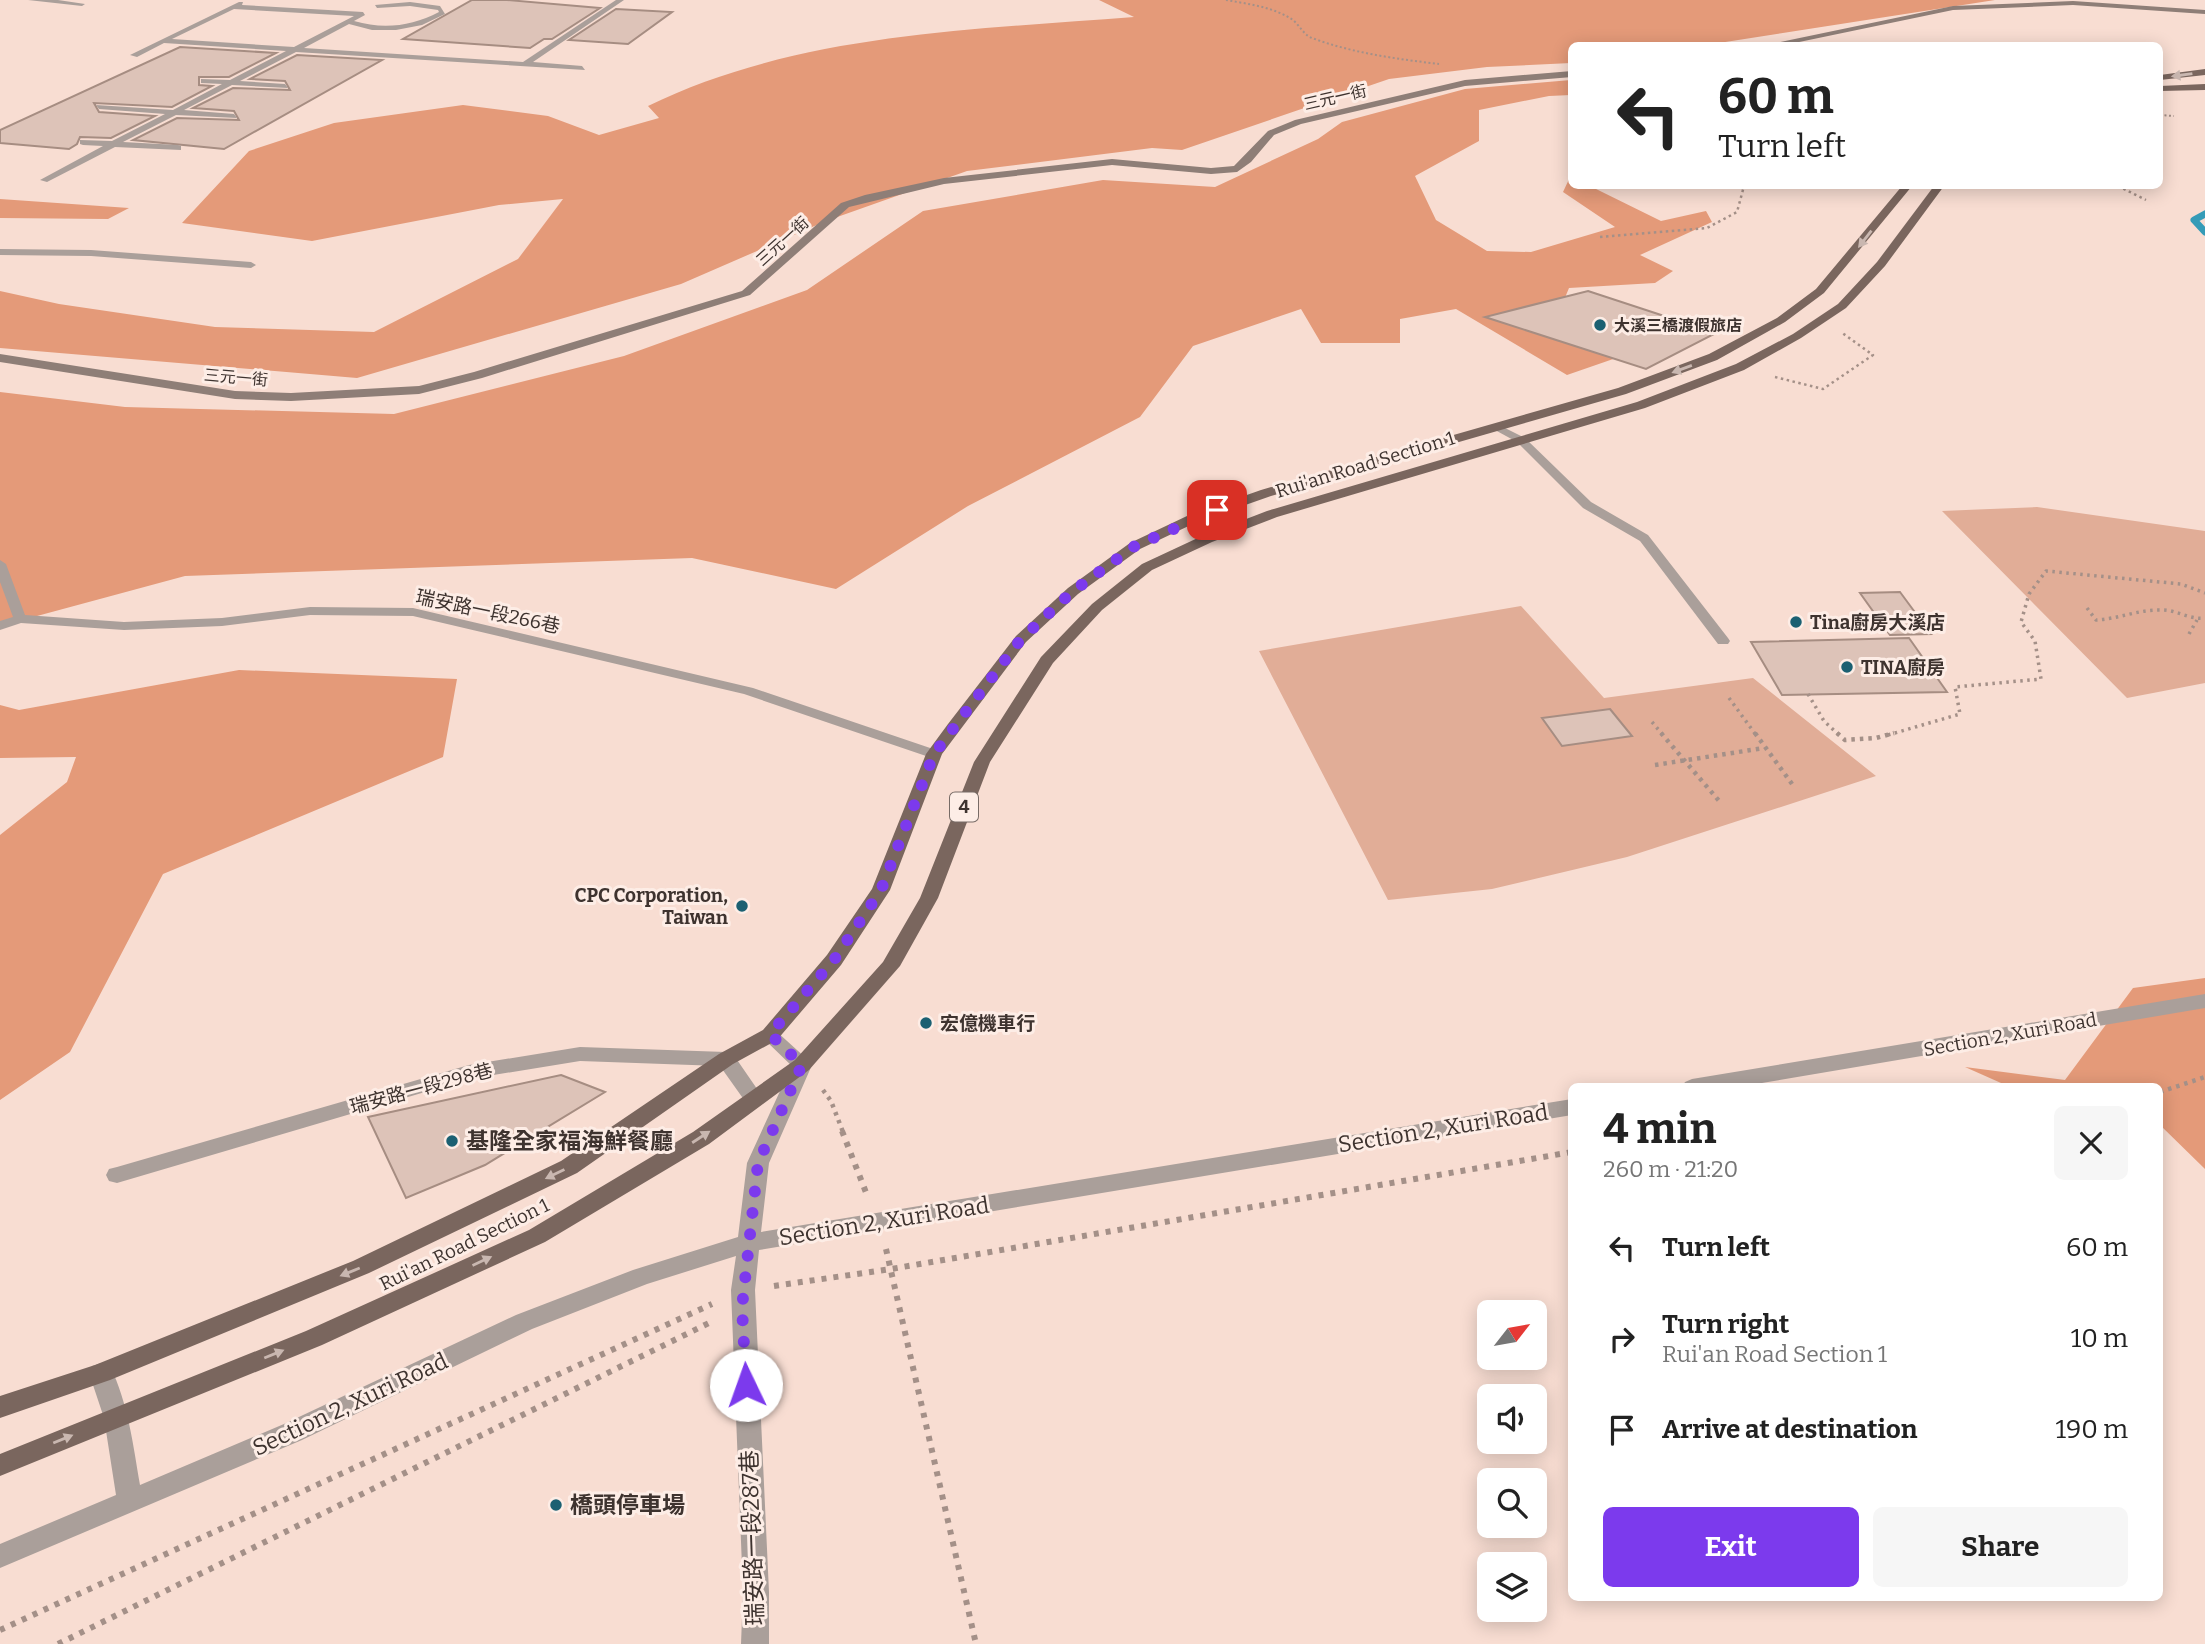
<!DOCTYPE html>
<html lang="en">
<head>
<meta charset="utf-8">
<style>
  body { margin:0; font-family:Bitter,"Noto Sans TC",serif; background:#f6f6f6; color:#222; height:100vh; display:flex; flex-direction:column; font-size:26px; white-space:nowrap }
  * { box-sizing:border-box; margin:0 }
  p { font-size:23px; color:#767676 }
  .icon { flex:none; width:38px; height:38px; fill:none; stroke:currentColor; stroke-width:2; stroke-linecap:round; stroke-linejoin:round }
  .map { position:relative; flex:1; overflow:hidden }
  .details { position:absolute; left:1568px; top:1083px; width:595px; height:518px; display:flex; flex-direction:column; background:#fff; border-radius:10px; box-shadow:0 4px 18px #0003 }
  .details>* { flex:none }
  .guide { position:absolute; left:1568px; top:42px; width:595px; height:147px; border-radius:10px; box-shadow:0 4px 18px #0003; background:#fff; color:#222; overflow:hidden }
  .needle { width:46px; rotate:59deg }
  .buttons { position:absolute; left:1477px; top:1300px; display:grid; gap:14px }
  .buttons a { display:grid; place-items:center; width:70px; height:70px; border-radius:10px; background:#fff; box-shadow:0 4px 18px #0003; font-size:35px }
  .pin { position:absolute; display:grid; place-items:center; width:60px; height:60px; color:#fff; margin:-30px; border-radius:14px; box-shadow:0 4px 10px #0006 }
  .me { position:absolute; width:77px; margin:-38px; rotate:357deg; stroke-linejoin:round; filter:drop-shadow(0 0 5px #0008) }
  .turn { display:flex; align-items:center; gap:24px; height:147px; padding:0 35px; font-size:32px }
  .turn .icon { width:91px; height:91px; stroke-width:2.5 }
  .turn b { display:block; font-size:49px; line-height:60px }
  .round { display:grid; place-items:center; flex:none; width:74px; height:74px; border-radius:10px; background:#f6f6f6 }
  .headline { display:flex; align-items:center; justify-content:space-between; height:119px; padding:0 35px }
  h1 { font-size:42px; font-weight:700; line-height:52px }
  .button { display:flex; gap:14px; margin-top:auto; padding:14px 35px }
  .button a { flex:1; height:80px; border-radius:10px; background:#7c3aed; color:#fff; font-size:28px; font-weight:700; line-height:80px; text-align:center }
  .button a+a { background:#f6f6f6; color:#222 }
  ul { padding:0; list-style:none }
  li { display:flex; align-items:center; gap:21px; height:91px; padding:0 35px }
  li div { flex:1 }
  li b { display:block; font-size:26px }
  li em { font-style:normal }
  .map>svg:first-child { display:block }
</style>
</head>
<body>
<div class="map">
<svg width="2205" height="1644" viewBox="0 0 2205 1644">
  <rect width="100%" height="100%" fill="#f8ddd2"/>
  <path fill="#e1ad97" d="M2037 507 2205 531V683L2127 698 1942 511Z
    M1521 606 1604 698 1753 678 1876 776 1627 857 1492 889 1388 900 1259 651Z"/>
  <path fill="#e49a79" d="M1099 0H1995L1706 45 1572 46 1571 63 1487 67 1389 79 1182 150 1152 148 967 171 826 221 681 284 357 378 0 348V291L59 304 215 327 374 332 518 259 563 199 499 205 312 241 182 223 249 151 334 123 463 105 548 116 599 135 659 118 648 106C797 33 972 30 1134 17Z
    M1571 80V95L1549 96 1479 110V141L1415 176 1436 220 1487 251 1531 252 1615 227 1563 192 1571 175 1572 186H1594L1592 187 1661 221 1706 211 1712 222 1640 255 1673 271 1655 283 1569 288 1564 300 1671 339 1567 375 1456 309 1400 319V343H1321L1301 309 1193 346 1140 417 968 506 836 589 692 558 185 576 0 626V392L125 407 394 414 624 356 807 290 923 211 1103 180 1215 187 1318 139 1342 122 1465 89Z
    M0 199 129 208 108 219 0 218Z
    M239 670 457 679 443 757 163 874 70 1052 0 1100V835L67 782 76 757 0 758V705L19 710Z
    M2205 978V1169L2160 1125V1087H2010L1965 1067 2065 1080 2133 988Z"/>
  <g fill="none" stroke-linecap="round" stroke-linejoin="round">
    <path stroke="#359bb7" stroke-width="7" d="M2205 214 2194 220 2205 232"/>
  </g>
  <path fill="#ddc3b8" stroke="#a68d82" stroke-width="2" d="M472 0H507L600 8 552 39H544L530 48 403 39Z
    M616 9 672 12 628 44 569 40Z
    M180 47 276 53 229 77H199V85L212 86 172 107 94 103 99 112 155 116 111 138 80 137 77 144 69 149 0 143V130Z
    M297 55 382 60 224 149 133 140 177 118 239 120 234 111 193 108 233 88 290 90 285 81 250 79Z
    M1588 291 1716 333 1646 369 1485 317Z
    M1900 592 1931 634 1890 635 1860 593Z
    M1909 638 1947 692 1782 695 1751 642Z
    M1610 709 1632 736 1562 746 1542 718Z
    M561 1075 605 1092 485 1165 406 1198 368 1117Z"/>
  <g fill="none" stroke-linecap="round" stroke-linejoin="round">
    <path stroke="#a49088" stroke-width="2" stroke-dasharray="2 2.5" stroke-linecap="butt" d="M1226 0C1248 4 1274 7 1293 20 1300 26 1304 35 1312 38 1352 53 1397 59 1439 64
      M2160 115 2174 116"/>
    <path stroke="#a49088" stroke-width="2.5" stroke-dasharray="2.5 3.5" stroke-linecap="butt" d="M2118 186 2146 200
      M1600 237 1707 228 1737 212 1744 186
      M1775 377 1823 389 1873 355 1841 332"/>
    <path stroke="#a49088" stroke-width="3.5" stroke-dasharray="2.5 4.5" stroke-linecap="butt" d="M2087 608 2096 620C2118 619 2140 609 2162 610 2177 610 2190 620 2205 618
      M2189 634 2197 620
      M1808 694 1824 721 1839 735
      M1729 698 1756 735
      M1652 722 1663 735
      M1888 735 1960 714 1955 687 2041 679 2035 641 2021 622 2029 594 2046 571 2181 584 2205 593"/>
    <path stroke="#a49088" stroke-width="4.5" stroke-dasharray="3.5 5" stroke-linecap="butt" d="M1661 733 1720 802
      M1755 733 1795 788
      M1837 733 1845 740 1876 738 1894 733
      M1655 765 1764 748
      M823 1090 831 1101 843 1132
      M2160 1092 2205 1077"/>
    <path stroke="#a49088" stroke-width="6" stroke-dasharray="5 7" stroke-linecap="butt" d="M842 1131 867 1195
      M886 1249 976 1644
      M774 1286 891 1269 1572 1152
      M0 1630 712 1304
      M58 1644 713 1321"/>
    <path fill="#aa9f9a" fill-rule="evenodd" d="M28 0H58L85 4 82 6Z
      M616 0H624L533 62 582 66 585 70 296 52 240 81 285 84 288 88 232 85 184 110 234 114 237 118 176 115 123 142 178 145 181 146V150L115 147 47 182 40 180 103 146 83 145 80 144V140L112 141 165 114 99 109 96 105 173 110 222 84 201 83V79L230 80 286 51 164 43 137 57 130 55 239 2H243L242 5 363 12 365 15 354 21C384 30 412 26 439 12L438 10 410 6 377 8 375 5 410 2 440 6 445 14 422 25 396 30H372L349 24 304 48 523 62ZM234 9 354 16 294 47 172 39Z
      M1499 425 1525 438 1591 502 1648 535 1728 638 1730 641 1728 644H1718L1640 541 1583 508 1517 442 1495 430 1493 428Z
      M0 560 6 564 25 615 124 622 222 618 310 607 413 608 753 688 939 751 942 754 934 759 929 757 744 694 413 616 310 615 222 626 124 630 21 623 0 630V621L13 617 0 582Z
      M770 1029 776 1031 808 1060 811 1065 808 1070H796L764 1039 761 1035 764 1031Z"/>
    <path fill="#aa9f9a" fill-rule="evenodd" d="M0 249 91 250 251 262 256 265 251 268 91 256 0 255Z
      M2205 994V1008L1738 1087H1682L1685 1082 1692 1079Z
      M580 1047 726 1052 733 1054 764 1099 761 1104 754 1107 747 1104 720 1066 580 1061 469 1079 117 1183 109 1181 106 1175 109 1169 117 1167 469 1065Z
      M802 1058 809 1060 812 1065 769 1163 761 1232 1572 1099V1115L759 1250 755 1290 769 1592V1644H741L743 1592 731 1290 736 1256 647 1284 532 1329 302 1440 0 1568V1544L116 1495 104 1418 89 1373 92 1366 101 1363 110 1366C128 1403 133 1444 140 1485L284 1424 516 1315 633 1270 738 1237 747 1163 792 1065 795 1060Z"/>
    <path fill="#8e7e77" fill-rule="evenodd" d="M2073 1 2205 10V14L2073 5 1953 10 1780 46H1761L1953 6Z
      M1572 71V77L1465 86 1301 124 1274 135 1251 162 1237 172 1211 174 1112 165 944 184 849 207 750 295 482 378 419 394 291 401 235 399 0 362V354L235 391 291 393 419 386 474 372 742 291 841 203 865 195 944 178 1112 159 1211 168 1234 166 1268 131 1295 120 1465 80Z"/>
    <path fill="#7a665e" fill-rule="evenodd" d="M2205 69V75L2160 80V75Z
      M2205 84V90L2160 91V86Z
      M1902 186H1912L1824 293 1785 322 1717 360 1626 394 1271 496 1197 522 1140 549 1078 594 1026 642 942 754 890 890 841 965 777 1040 733 1064 577 1173 369 1273 110 1380 0 1418V1396L95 1365 353 1261 561 1161 719 1054 763 1030 827 955 872 889 926 754 948 724 1016 636 1068 588 1130 543 1187 516 1261 490 1618 388 1709 354 1777 318 1816 289Z
      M1934 186H1944L1885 266 1846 308 1801 338 1744 370 1645 408 1277 517 1212 542 1152 570 1102 610 1053 663 990 762 938 898 900 966 809 1070 709 1144 545 1242 322 1345 0 1476V1454L306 1331 529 1230 693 1132 795 1060 883 962 920 898 974 762 1041 657 1092 604 1142 564 1202 536 1267 511 1637 402 1736 364 1793 334 1838 304 1877 262Z"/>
  </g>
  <defs><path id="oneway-solid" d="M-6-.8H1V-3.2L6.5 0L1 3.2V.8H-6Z" transform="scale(1.75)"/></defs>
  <g fill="#c9b7b0">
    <use href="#oneway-solid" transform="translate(2182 75) rotate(172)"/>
    <use href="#oneway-solid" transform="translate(1865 239) rotate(128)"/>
    <use href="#oneway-solid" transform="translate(1682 369) rotate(160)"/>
    <use href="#oneway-solid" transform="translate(701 1137) rotate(-33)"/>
    <use href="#oneway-solid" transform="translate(555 1174) rotate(154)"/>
    <use href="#oneway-solid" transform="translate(482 1261) rotate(-25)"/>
    <use href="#oneway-solid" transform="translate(350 1272) rotate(158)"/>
    <use href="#oneway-solid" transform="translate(274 1354) rotate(-22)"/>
    <use href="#oneway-solid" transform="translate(63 1439) rotate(-22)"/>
  </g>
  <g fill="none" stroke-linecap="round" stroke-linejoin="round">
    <path stroke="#7c3aed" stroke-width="12" stroke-dasharray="0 21.6" d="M746 1385 742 1307 758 1163 802 1065 770 1034 834 960 881 890 934 754 1021 639 1073 591 1135 546 1217 510"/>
  </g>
  <g fill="#1b6072" stroke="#fdede6" stroke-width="2.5">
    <circle cx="1600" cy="325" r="7"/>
    <circle cx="1796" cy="622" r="7"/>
    <circle cx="1847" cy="667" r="7"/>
    <circle cx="742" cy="906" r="7"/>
    <circle cx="926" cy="1023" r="7"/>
    <circle cx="452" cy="1141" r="7"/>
    <circle cx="556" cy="1505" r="7"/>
  </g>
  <g text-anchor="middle" stroke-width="6" stroke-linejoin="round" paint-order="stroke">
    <g font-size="16" fill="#3e332f" stroke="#fdede6">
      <text transform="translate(1335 97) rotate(-13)" y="6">三元一街</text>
      <text transform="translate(782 241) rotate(-42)" y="6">三元一街</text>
      <text transform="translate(236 377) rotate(5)" y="6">三元一街</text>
    </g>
    <g font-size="16" font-weight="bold" fill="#3e332f" stroke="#fdede6" text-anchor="start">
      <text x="1614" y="331">大溪三橋渡假旅店</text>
    </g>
    <rect fill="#fdede6" stroke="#776b66" stroke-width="2" x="950" y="792.5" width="28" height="29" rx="5"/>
    <g font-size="18" font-weight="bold" fill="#3e332f">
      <text x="964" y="813">4</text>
    </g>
    <g font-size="19" fill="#3e332f" stroke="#fdede6">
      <text transform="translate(1365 464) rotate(-17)" y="7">Rui'an Road Section 1</text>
      <text transform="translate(488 611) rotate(12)" y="7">瑞安路一段266巷</text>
      <text transform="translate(2010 1034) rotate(-10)" y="7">Section 2, Xuri Road</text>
      <text transform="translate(421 1088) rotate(-15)" y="7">瑞安路一段298巷</text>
      <text transform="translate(464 1244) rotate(-26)" y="7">Rui'an Road Section 1</text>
    </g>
    <g font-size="19" font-weight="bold" fill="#3e332f" stroke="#fdede6" text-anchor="start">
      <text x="1810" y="629">Tina廚房大溪店</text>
      <text x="1861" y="674">TINA廚房</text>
      <text x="728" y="902" text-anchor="end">CPC Corporation,<tspan x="728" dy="22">Taiwan</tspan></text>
      <text x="940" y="1030">宏億機車行</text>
    </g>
    <g font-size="23" fill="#3e332f" stroke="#fdede6">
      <text transform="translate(1443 1128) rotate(-9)" y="8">Section 2, Xuri Road</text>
      <text transform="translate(884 1221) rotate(-9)" y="8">Section 2, Xuri Road</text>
      <text transform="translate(350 1404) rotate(-25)" y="8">Section 2, Xuri Road</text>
      <text transform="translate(752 1538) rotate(-92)" y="8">瑞安路一段287巷</text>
    </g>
    <g font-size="23" font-weight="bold" fill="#3e332f" stroke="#fdede6" text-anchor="start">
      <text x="466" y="1149">基隆全家福海鮮餐廳</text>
      <text x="570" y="1513">橋頭停車場</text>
    </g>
  </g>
</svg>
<div class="buttons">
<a><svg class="needle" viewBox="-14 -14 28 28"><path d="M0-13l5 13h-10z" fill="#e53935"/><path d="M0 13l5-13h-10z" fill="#767676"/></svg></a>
<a><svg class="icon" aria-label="sound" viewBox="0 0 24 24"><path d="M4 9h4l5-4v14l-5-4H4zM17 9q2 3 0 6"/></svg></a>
<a><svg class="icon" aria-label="search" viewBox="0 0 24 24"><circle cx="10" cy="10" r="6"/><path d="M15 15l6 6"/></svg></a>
<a><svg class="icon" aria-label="layers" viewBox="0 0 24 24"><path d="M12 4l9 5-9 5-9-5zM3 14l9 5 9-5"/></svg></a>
</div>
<div class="pin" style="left:1217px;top:510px;background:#d93025"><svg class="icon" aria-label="arrive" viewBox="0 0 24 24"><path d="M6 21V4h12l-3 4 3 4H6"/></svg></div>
<svg class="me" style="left:746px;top:1385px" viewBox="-20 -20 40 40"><circle r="19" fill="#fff"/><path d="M0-13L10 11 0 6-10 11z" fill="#7c3aed"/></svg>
<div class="guide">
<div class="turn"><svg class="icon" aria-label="left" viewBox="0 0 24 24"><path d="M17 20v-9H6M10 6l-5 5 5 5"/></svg><div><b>60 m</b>Turn left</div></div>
</div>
<section class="details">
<div class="headline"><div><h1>4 min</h1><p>260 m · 21:20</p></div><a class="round"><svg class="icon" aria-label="close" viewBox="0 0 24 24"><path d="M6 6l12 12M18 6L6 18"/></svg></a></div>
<ul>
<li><svg class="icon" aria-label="left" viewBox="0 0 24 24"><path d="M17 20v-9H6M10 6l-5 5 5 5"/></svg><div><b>Turn left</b></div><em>60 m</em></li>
<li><svg class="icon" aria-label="right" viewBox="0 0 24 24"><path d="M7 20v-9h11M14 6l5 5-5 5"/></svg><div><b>Turn right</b><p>Rui'an Road Section 1</p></div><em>10 m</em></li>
<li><svg class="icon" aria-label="arrive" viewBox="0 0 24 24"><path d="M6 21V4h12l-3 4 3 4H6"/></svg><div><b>Arrive at destination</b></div><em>190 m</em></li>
</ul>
<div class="button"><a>Exit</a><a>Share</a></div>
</section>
</div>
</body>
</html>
